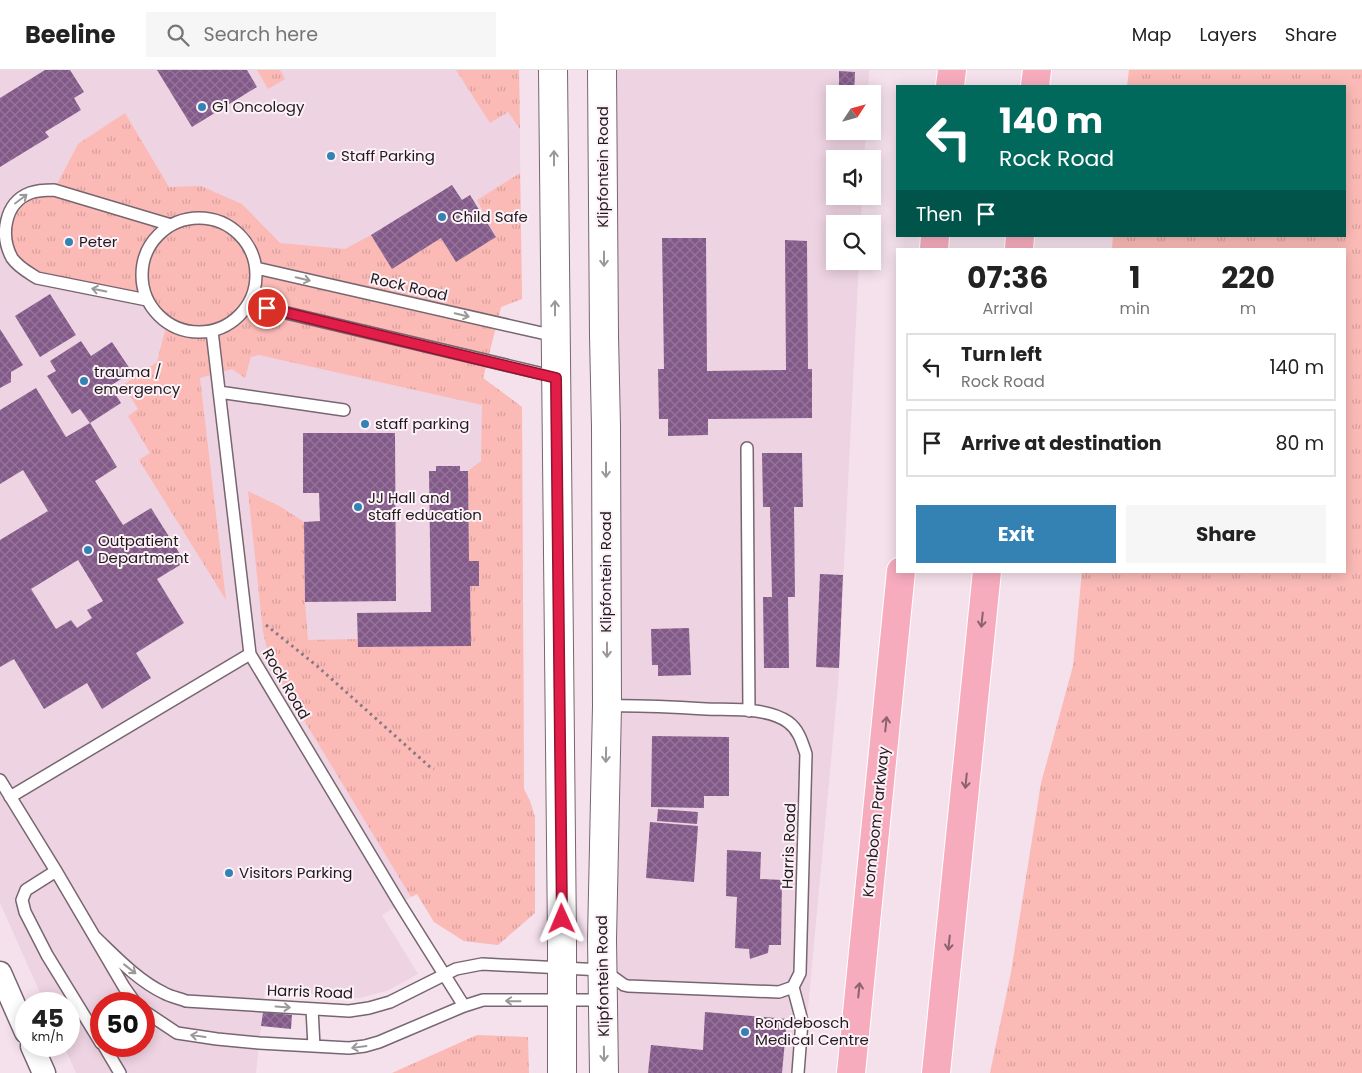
<!DOCTYPE html>
<html lang="en">
<head>
<meta charset="utf-8">
<style>
  body { margin:0; font-family:Poppins,sans-serif; background:#f6f6f6; color:#222; height:100vh; display:flex; flex-direction:column; font-size:19px; white-space:nowrap }
  * { box-sizing:border-box; margin:0 }
  p { font-size:16px; color:#767676 }
  .icon { flex:none; width:28px; height:28px; fill:none; stroke:currentColor; stroke-width:2; stroke-linecap:round; stroke-linejoin:round }
  .map { position:relative; flex:1; overflow:hidden }
  .drawer { position:absolute; left:896px; top:178px; width:450px; height:325px; display:flex; flex-direction:column; background:#fff; border-radius:0px; box-shadow:0 2px 12px #0003 }
  .drawer>* { flex:none }
  .hud { position:absolute; left:896px; top:15px; width:450px; height:152px; border-radius:0px; box-shadow:0 2px 12px #0003; background:#00695c; color:#fff; overflow:hidden }
  .needle { width:32px; rotate:54deg }
  .controls { position:absolute; left:826px; top:15px; display:grid; gap:10px }
  .controls a { display:grid; place-items:center; width:55px; height:55px; border-radius:0px; background:#fff; box-shadow:0 2px 12px #0003; font-size:25px }
  .speed { position:absolute; left:15px; top:922px; display:flex; gap:10px; font-size:25px; font-weight:700; text-align:center }
  .speed>* { display:grid; place-content:center; width:65px; height:65px; border-radius:50%; background:#fff; box-shadow:0 2px 12px #0003; line-height:1 }
  .speed small { font-size:12px; font-weight:400 }
  .speed .limit { border:8px solid #d22; background:#fff; color:#111 }
  .pin { position:absolute; display:grid; place-items:center; width:42px; height:42px; color:#fff; margin:-21px; border:2px solid #fff; border-radius:50%; box-shadow:0 1px 5px #0007 }
  .me { position:absolute; width:55px; margin:-28px; rotate:359deg; stroke-linejoin:round; filter:drop-shadow(0 0 4px #0008) }
  .turn { display:flex; align-items:center; gap:18px; height:105px; padding:0 20px; font-size:22px }
  .turn .icon { width:65px; height:65px; stroke-width:2.5 }
  .turn b { display:block; font-size:35px; line-height:42px }
  .then { display:flex; align-items:center; height:48px; padding:0 20px; background:#0003; gap:10px; font-size:19px }
  .eta { display:flex; justify-content:space-evenly; align-items:center; height:85px; text-align:center }
  .eta b { font-size:30px; font-weight:700; line-height:35px }
  .primary-button { display:flex; gap:10px; margin-top:auto; padding:10px 20px }
  .primary-button a { flex:1; height:58px; border-radius:0px; background:#3482b4; color:#fff; font-size:20px; font-weight:700; line-height:58px; text-align:center }
  .primary-button a+a { background:#f6f6f6; color:#222 }
  ul { padding:0; list-style:none }
  li { display:flex; align-items:center; gap:15px; height:68px; margin:0 10px 8px; padding:0 10px; border:2px solid #e0e0e0; border-radius:0px }
  li div { flex:1 }
  li b { display:block; font-size:19px }
  li em { font-style:normal }
  header { display:flex; align-items:center; gap:30px; box-sizing:border-box; height:70px; padding:0 25px; background:#fff; border-bottom:1px solid #e0e0e0 }
  header strong { font-size:24px }
  nav { display:flex; gap:28px; margin-inline-start:auto; font-size:18px }
  .search { width:350px; height:45px; background:#f6f6f6; display:flex; align-items:center; gap:12px; box-sizing:border-box; padding:0 18px; border-radius:0px; color:#767676; font-size:19px }
  .map>svg:first-child { display:block }
</style>
</head>
<body>
<header>
<strong>Beeline</strong>
<div class="search"><svg class="icon" aria-label="search" viewBox="0 0 24 24"><circle cx="10" cy="10" r="6"/><path d="M15 15l6 6"/></svg>Search here</div>
<nav><a>Map</a><a>Layers</a><a>Share</a></nav>
</header>
<div class="map">
<svg width="1362" height="1003" viewBox="0 0 1362 1003">
  <defs>
    <pattern id="grass-tufts" width="24" height="20" patternUnits="userSpaceOnUse" patternTransform="scale(1.25)"><rect width="24" height="20" fill="#fbbab6"/><path d="M3 7l-1-3M5 7V3M7 7l1-3M15 17l-1-3M17 17v-4M19 17l1-3" fill="none" stroke="#d79f9c"/></pattern>
    <pattern id="building-cross-hatch" width="8" height="8" patternUnits="userSpaceOnUse" patternTransform="scale(1.25)"><rect width="8" height="8" fill="#835989"/><path d="M0 0l8 8M0 8l8-8" fill="none" stroke="#947698"/></pattern>
  </defs>
  <rect width="100%" height="100%" fill="#f5e1ec"/>
  <path fill="#eed3e2" fill-rule="evenodd" d="M0 0H519L522 229 501 237 483 308 522 337 524 719 530 731 535 747V843L498 875 464 871 434 852 417 824 411 827 382 845 418 904 387 921 359 928 265 919 256 1003H76L64 976H69V934H45L0 833ZM101 934H144V976H101Z
    M602 0H869L868 24H835V61H866L864 89H835V126H862L861 154H835V191H859L838 615 802 1003H604Z"/>
  <path fill="url(#grass-tufts)" d="M257 0H280L285 9 268 19Z
    M456 0H519L520 59 508 42 490 53Z
    M1129 0H1362V1003H990L1011 902 1041 713 1073 596 1082 501H1345V179H1112L1113 166H1345V16H1127Z
    M125 43 169 117 201 116 242 134 280 173 345 179 371 165 392 198 441 168 456 192 496 167 477 130 520 103 522 229 501 237 483 308 522 337 524 719 530 731 535 747V843L498 875 464 871 434 852 417 824 411 827 279 609 269 587 263 562 248 421 281 437 304 452 305 532 308 570 358 569V577L470 576V516H479V491H469L468 401 481 391 482 335 259 285 251 287 245 308 232 299 200 308 226 530 139 390 150 383 128 346 138 339 123 315 157 292 167 253 155 243 147 230 37 208 13 190 5 151 18 131 54 120 78 74Z
    M477 965 528 967 529 1003H392Z"/>
  <path fill="url(#building-cross-hatch)" fill-rule="evenodd" d="M45 0H70L84 22 74 28 81 40 45 62 49 67 0 97V28Z
    M157 0H247L257 17 192 57Z
    M839 1 855 2 854 24H839Z
    M452 115 462 130 470 125 496 167 456 192 441 168 392 199 371 165Z
    M662 168H706L707 301 786 300 785 170 807 171 808 299H812V348L708 349V365L668 366V349H659L658 299H664Z
    M50 224 76 265 40 287 15 246Z
    M0 259 23 295 11 302V312L0 318Z
    M81 271 91 286 112 272 132 302 110 316 121 333 90 353 80 339 72 344 47 306 56 301 50 291Z
    M36 318 66 367 90 353 117 397 95 411 123 455 151 438 185 492 157 509 184 553 136 583 151 608 102 639 87 613 44 639 14 589 0 597V470L48 441 23 400 0 414V340ZM78 490 103 531 87 540 92 548 77 558 71 550 56 559 31 519Z
    M303 363H395L396 531 305 532 304 452 320 451 319 423H303Z
    M762 383H802L803 437H794L795 527H788L789 598H764L763 527H772L770 437H763Z
    M436 396H460V401H468L469 491H479V516H470L471 576 358 577 357 543 431 542 429 401H436Z
    M820 504 843 505 839 598 816 597Z
    M689 558 691 605 658 606V595H652L651 559Z
    M652 666 729 667V726H704V738L651 737Z
    M658 739 698 742 697 754 657 751Z
    M650 752 698 756 694 812 646 808Z
    M727 780 761 782 760 809 782 810 781 875H769L768 883 750 889 749 879 735 878 737 827 726 826Z
    M263 942 292 945 291 959 261 956Z
    M705 942 787 949 782 1003H648L651 975 703 980Z"/>
  <g fill="none" stroke-linecap="round" stroke-linejoin="round">
    <defs>
      <path id="lane" d="M142 205a57 57 0 1 1 114 0a57 57 0 1 1-114 0Z
        M256 198 555 266
        M147 230 37 208C28 202 18 197 12 188 0 166 4 133 30 123 38 120 45 120 54 120L171 155
        M249 234 556 307
        M212 261 250 584 400 834 464 936
        M219 322 344 340
        M747 378 749 641
        M0 710 56 801 124 917 136 934
        M10 727 250 584
        M56 801 26 820 22 830 25 842 47 885 101 973
        M94 866C115 886 137 910 164 923 171 927 179 928 186 931L349 941 369 938 390 932 456 899 482 894 603 900 624 915 628 916 779 922 793 917 800 903 806 684C802 672 799 660 788 652 767 637 731 640 706 639 673 637 640 635 607 636
        M793 917 802 951 798 1003
        M312 939 314 976
        M144 941 177 963 217 969 259 973 349 978 365 976 379 972 464 936 483 930H602L604 929
        M104 976 120 1003"/>
      <path id="street" d="M0 903 26 962
        M32 976 44 1003"/>
      <path id="secondary" d="M553 0 562 868V1003
        M602 0 604 266 606 357 607 636 602 869 604 1003"/>
      <path id="highway" d="M950 16 952 0
        M1035 16 1037 0
        M934 179 935 166
        M1019 179 1020 166
        M851 1003 901 501
        M936 1003 987 501"/>
    </defs>
    <use href="#lane" stroke="#77666f" stroke-width="14"/>
    <use href="#street" stroke="#77666f" stroke-width="25"/>
    <use href="#secondary" stroke="#77666f" stroke-width="30"/>
    <use href="#highway" stroke="#fff" stroke-width="30"/>
    <path stroke="#877a81" stroke-width="3" stroke-dasharray="2.5 4" stroke-linecap="butt" d="M266 555 317 596 430 697 434 699"/>
    <use href="#lane" stroke="#fff" stroke-width="11"/>
    <use href="#street" stroke="#fff" stroke-width="22"/>
    <use href="#secondary" stroke="#fff" stroke-width="28"/>
    <use href="#highway" stroke="#f7acbe" stroke-width="28"/>
  </g>
  <defs><path id="oneway-shaft" d="M-6 0H5M1.5-3L5.5 0L1.5 3" fill="none" stroke-width="1.6" stroke-linecap="round" stroke-linejoin="round" transform="scale(1.25)"/></defs>
  <g stroke="#9b9899">
    <use href="#oneway-shaft" transform="translate(554 88) rotate(-90)"/>
    <use href="#oneway-shaft" transform="translate(21 129) rotate(-37)"/>
    <use href="#oneway-shaft" transform="translate(604 189) rotate(90)"/>
    <use href="#oneway-shaft" transform="translate(303 209) rotate(13)"/>
    <use href="#oneway-shaft" transform="translate(99 220) rotate(-169)"/>
    <use href="#oneway-shaft" transform="translate(555 238) rotate(-90)"/>
    <use href="#oneway-shaft" transform="translate(462 245) rotate(13)"/>
    <use href="#oneway-shaft" transform="translate(606 400) rotate(90)"/>
    <use href="#oneway-shaft" transform="translate(607 580) rotate(90)"/>
    <use href="#oneway-shaft" transform="translate(606 685) rotate(91)"/>
    <use href="#oneway-shaft" transform="translate(130 899) rotate(38)"/>
    <use href="#oneway-shaft" transform="translate(513 931) rotate(-179)"/>
    <use href="#oneway-shaft" transform="translate(283 937) rotate(4)"/>
    <use href="#oneway-shaft" transform="translate(198 966) rotate(-172)"/>
    <use href="#oneway-shaft" transform="translate(359 977) rotate(172)"/>
    <use href="#oneway-shaft" transform="translate(604 984) rotate(89)"/>
  </g>
  <g stroke="#8c626e">
    <use href="#oneway-shaft" transform="translate(982 550) rotate(96)"/>
    <use href="#oneway-shaft" transform="translate(886 654) rotate(-84)"/>
    <use href="#oneway-shaft" transform="translate(966 711) rotate(96)"/>
    <use href="#oneway-shaft" transform="translate(949 873) rotate(96)"/>
    <use href="#oneway-shaft" transform="translate(859 920) rotate(-84)"/>
  </g>
  <g fill="none" stroke-linecap="round" stroke-linejoin="round">
    <defs>
      <path id="route" d="M267 238 556 308 562 849"/>
    </defs>
    <use href="#route" stroke="#92132f" stroke-width="12"/>
    <use href="#route" stroke="#e11d48" stroke-width="9"/>
  </g>
  <g fill="#3482b4" stroke="#fdf1f8" stroke-width="2">
    <circle cx="202" cy="37" r="5"/>
    <circle cx="331" cy="86" r="5"/>
    <circle cx="442" cy="147" r="5"/>
    <circle cx="69" cy="172" r="5"/>
    <circle cx="84" cy="311" r="5"/>
    <circle cx="365" cy="354" r="5"/>
    <circle cx="358" cy="437" r="5"/>
    <circle cx="88" cy="480" r="5"/>
    <circle cx="229" cy="803" r="5"/>
    <circle cx="745" cy="962" r="5"/>
  </g>
  <g text-anchor="middle" stroke-width="4" stroke-linejoin="round" paint-order="stroke">
    <g font-size="15" fill="#20191d" stroke="#fdf1f8" text-anchor="start">
      <text x="212" y="42">G1 Oncology</text>
      <text x="341" y="91">Staff Parking</text>
      <text x="452" y="152">Child Safe</text>
      <text x="79" y="177">Peter</text>
      <text x="94" y="307">trauma /<tspan x="94" dy="17">emergency</tspan></text>
      <text x="375" y="359">staff parking</text>
      <text x="368" y="433">JJ Hall and<tspan x="368" dy="17">staff education</tspan></text>
      <text x="98" y="476">Outpatient<tspan x="98" dy="17">Department</tspan></text>
      <text x="239" y="808">Visitors Parking</text>
      <text x="755" y="958">Rondebosch<tspan x="755" dy="17">Medical Centre</tspan></text>
    </g>
    <g font-size="15" fill="#20191d" stroke="#fdf1f8">
      <text transform="translate(603 97) rotate(-90)" y="5">Klipfontein Road</text>
      <text transform="translate(409 217) rotate(13)" y="5">Rock Road</text>
      <text transform="translate(606 502) rotate(-90)" y="5">Klipfontein Road</text>
      <text transform="translate(286 614) rotate(60)" y="5">Rock Road</text>
      <text transform="translate(876 752) rotate(-84)" y="5">Kromboom Parkway</text>
      <text transform="translate(789 776) rotate(-88)" y="5">Harris Road</text>
      <text transform="translate(603 906) rotate(-91)" y="5">Klipfontein Road</text>
      <text transform="translate(310 922) rotate(2)" y="5">Harris Road</text>
    </g>
  </g>
</svg>
<div class="controls">
<a><svg class="needle" viewBox="-14 -14 28 28"><path d="M0-13l5 13h-10z" fill="#e53935"/><path d="M0 13l5-13h-10z" fill="#767676"/></svg></a>
<a><svg class="icon" aria-label="sound" viewBox="0 0 24 24"><path d="M4 9h4l5-4v14l-5-4H4zM17 9q2 3 0 6"/></svg></a>
<a><svg class="icon" aria-label="search" viewBox="0 0 24 24"><circle cx="10" cy="10" r="6"/><path d="M15 15l6 6"/></svg></a>
</div>
<div class="speed"><div>45<small>km/h</small></div><div class="limit">50</div></div>
<div class="pin" style="left:267px;top:238px;background:#d93025"><svg class="icon" aria-label="arrive" viewBox="0 0 24 24"><path d="M6 21V4h12l-3 4 3 4H6"/></svg></div>
<svg class="me" style="left:562px;top:849px" viewBox="-20 -20 40 40"><path d="M0-17L14 15 0 8-14 15z" fill="#e11d48" stroke="#fff" stroke-width="4"/></svg>
<div class="hud">
<div class="turn"><svg class="icon" aria-label="left" viewBox="0 0 24 24"><path d="M17 20v-9H6M10 6l-5 5 5 5"/></svg><div><b>140 m</b>Rock Road</div></div>
<div class="then">Then<svg class="icon" aria-label="arrive" viewBox="0 0 24 24"><path d="M6 21V4h12l-3 4 3 4H6"/></svg></div>
</div>
<section class="drawer">
<div class="eta">
<div><b>07:36</b><p>Arrival</p></div>
<div><b>1</b><p>min</p></div>
<div><b>220</b><p>m</p></div>
</div>
<ul>
<li><svg class="icon" aria-label="left" viewBox="0 0 24 24"><path d="M17 20v-9H6M10 6l-5 5 5 5"/></svg><div><b>Turn left</b><p>Rock Road</p></div><em>140 m</em></li>
<li><svg class="icon" aria-label="arrive" viewBox="0 0 24 24"><path d="M6 21V4h12l-3 4 3 4H6"/></svg><div><b>Arrive at destination</b></div><em>80 m</em></li>
</ul>
<div class="primary-button"><a>Exit</a><a>Share</a></div>
</section>
</div>
</body>
</html>
